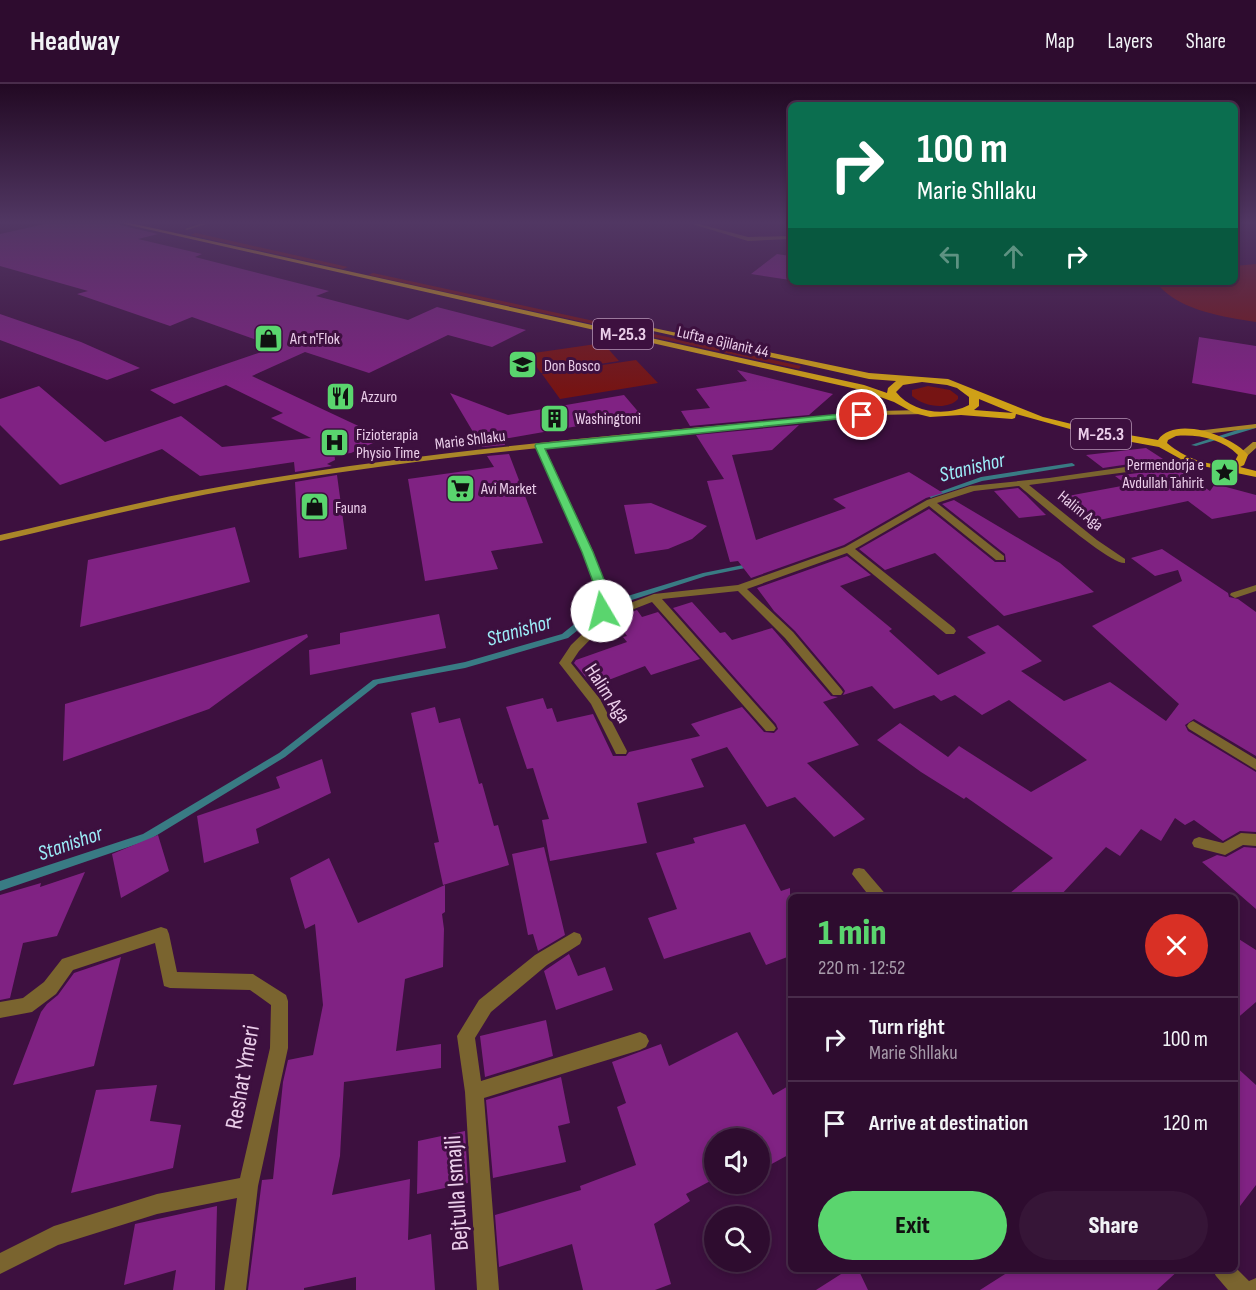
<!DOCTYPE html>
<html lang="en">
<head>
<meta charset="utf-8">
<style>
  body { margin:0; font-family:"Sofia Sans Condensed",sans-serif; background:#361537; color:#f1f3f6; height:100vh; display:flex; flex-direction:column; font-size:22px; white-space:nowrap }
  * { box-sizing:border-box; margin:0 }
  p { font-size:20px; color:#a79baa }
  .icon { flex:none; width:33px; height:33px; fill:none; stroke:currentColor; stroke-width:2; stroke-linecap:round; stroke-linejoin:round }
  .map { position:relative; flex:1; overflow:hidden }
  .details { position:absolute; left:788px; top:810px; width:450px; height:378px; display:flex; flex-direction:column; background:#2e0c2f; border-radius:9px; box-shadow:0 3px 9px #0003,0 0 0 2px #492c4b }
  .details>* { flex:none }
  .guide { position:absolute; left:788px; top:18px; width:450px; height:183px; border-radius:9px; box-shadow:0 3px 9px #0003,0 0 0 2px #492c4b; background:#0b6e4f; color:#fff; overflow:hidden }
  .tools { position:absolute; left:704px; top:1044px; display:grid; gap:12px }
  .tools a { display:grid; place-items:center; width:66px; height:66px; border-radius:50%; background:#2e0c2f; box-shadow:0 3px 9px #0003,0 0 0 2px #492c4b; font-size:30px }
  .pin { position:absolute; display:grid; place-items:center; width:51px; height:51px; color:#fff; margin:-26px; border:3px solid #fff; border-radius:50%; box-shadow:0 2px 6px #0007 }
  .me { position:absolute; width:66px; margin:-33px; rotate:352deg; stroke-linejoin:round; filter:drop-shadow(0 0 4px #0008) }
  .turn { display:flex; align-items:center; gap:21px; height:126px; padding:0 30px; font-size:27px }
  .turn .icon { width:78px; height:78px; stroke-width:2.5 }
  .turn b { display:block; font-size:42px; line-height:51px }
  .lanes { display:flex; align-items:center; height:57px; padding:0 30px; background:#0003; justify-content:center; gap:30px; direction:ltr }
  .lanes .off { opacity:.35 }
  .round { display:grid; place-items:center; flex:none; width:63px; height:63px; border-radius:32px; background:#361537 }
  .headline { display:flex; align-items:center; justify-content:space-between; height:102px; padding:0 30px }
  h1 { font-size:36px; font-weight:800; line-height:45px; color:#5ad56e }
  .cta { display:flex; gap:12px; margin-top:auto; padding:12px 30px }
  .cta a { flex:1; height:69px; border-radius:36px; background:#5ad56e; color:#111; font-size:24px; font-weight:800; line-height:69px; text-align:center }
  .cta a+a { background:#361537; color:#f1f3f6 }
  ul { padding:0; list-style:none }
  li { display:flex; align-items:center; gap:18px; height:84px; padding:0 30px; border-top:2px solid #492c4b }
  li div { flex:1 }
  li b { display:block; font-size:22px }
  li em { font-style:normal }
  header { display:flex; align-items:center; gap:36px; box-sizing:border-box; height:84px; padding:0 30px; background:#2e0c2f; border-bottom:2px solid #492c4b }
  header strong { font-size:28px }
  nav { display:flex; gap:33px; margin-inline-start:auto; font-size:21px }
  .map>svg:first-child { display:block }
</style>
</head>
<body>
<header>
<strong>Headway</strong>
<nav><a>Map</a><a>Layers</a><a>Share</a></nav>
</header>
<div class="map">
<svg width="1256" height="1206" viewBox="0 0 1256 1206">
  <rect width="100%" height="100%" fill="#3d103f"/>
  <path fill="#761413" d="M196 149 348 183 343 185 190 151Z
    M1256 180V238C1224 233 1182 227 1159 202V198H1234L1235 182Z
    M373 189 801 282 799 285 368 191Z
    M603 259 619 277 541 289 527 270Z
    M636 276 658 299 560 315 542 290Z
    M928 302 950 306 958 312V315C947 327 923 322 912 312V306Z"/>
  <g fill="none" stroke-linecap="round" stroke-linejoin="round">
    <path fill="#397b84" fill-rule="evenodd" d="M1256 340V344L1196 362 1191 361Z
      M1072 379 1075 381 1074 382 982 397 933 413 931 414 928 412 981 393Z
      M753 479 756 481 755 482 706 492 604 525 568 554 465 584 378 600 285 673 149 756 0 807V797L143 750 279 669 373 596 465 578 562 550 598 521 703 489Z"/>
  </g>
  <path fill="#802283" d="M49 139H118L120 141 158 150 138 155 202 170 195 173 329 207 316 212 408 236 437 223 526 246 492 263 448 251 369 289 305 268 252 292 384 354 351 369 342 370 334 366 335 376 327 380 332 382 295 388 294 378 200 392 162 365 60 401 0 341V315L39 302 105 358 181 332 222 363 311 354 271 334 283 329 226 301 174 320 150 306 276 263 192 233 170 242 77 210 88 207 0 182V150Z
    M777 170 790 172V196L751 190Z
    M0 230 81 258 140 284 107 296 0 256Z
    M1199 253 1256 262V311L1192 299Z
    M737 286 833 310 809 331 690 342 681 327 710 324 696 305 747 297Z
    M450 309 508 331 624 311 641 331 503 355 505 361 482 363Z
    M799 341 772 366 732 371 756 456 846 424 833 415 909 388 943 409 926 414 844 461 751 494 738 477 730 478 707 397 724 395 696 351Z
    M1146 364 1163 375 1103 384 1086 371Z
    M509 370 543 459 491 467 498 485 425 497 408 395 494 383 487 372Z
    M1176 384 1210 407 1215 400 1256 411V427L1212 435 1188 417 1090 438 1057 414 1127 401 1115 392Z
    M337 391 347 465 299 474 295 398Z
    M1018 404 1026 411 1046 431 1019 434 994 407Z
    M954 416 1060 479 1094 508 1004 532 935 469 885 486 859 465 929 425 995 478H1006L1005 470 942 420Z
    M651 419 707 442 692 455 668 465 635 470 624 421Z
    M235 443 250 498 80 543 88 476Z
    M1162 465 1228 509 1229 513 1238 515 1256 528V672L1194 635 1185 641 1188 647 1256 688V748L1240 747 1223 757 1194 736 1185 741 1175 734 1161 757 1141 745 1120 772 1106 763 1059 813H1005L1053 774 966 713 964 715 921 688 877 656 900 639 948 673 959 662 1031 708 1087 676 1009 616 982 631 955 611 941 617 934 611 894 625 872 602 843 611 845 607 843 604 795 547 774 527 757 504 847 472 871 491 840 502 892 545 889 547 938 591 986 569 967 553 998 541 1042 577 1021 587 1064 617 1110 598 1166 637 1179 620 1092 542 1182 497 1178 486 1155 492 1131 474Z
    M692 518 720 549 725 548 732 556 772 544 831 612 838 613 823 618 859 661 807 679 865 735 834 753 795 713 767 723 727 663 691 675 704 703 637 719 647 759 550 777 542 736 549 735 533 684 527 685 506 623 543 614 547 625 552 624 557 638 593 630 613 672H626L629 668 700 652 691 640 742 623 764 648 774 649 778 645 776 640 673 524Z
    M637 526 642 533 658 528 700 575 651 591 645 582 593 602 574 579 576 576 627 558 623 553 627 552 614 535Z
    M439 530 446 564 310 591 309 566 340 560V549Z
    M307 550 308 553 209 625 63 677 65 620Z
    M435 623 439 639 460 634 479 700 482 699 494 742 498 741 509 781 443 801 434 759 439 758 411 629Z
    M322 675 331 709 256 745 259 759 204 779 197 732 280 704 276 693Z
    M745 740 781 807 790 804V872L766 881 750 848 664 875 648 834 677 825 656 769 695 759 693 754Z
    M158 751 169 787 121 814 112 770Z
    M544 763 565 851 538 867 533 850 528 851 512 770Z
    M1244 763 1256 764V825L1202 778 1217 771 1226 773Z
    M329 774 358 839 445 801V828L442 830 444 845 443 883 405 895 396 967 441 960V984L344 998 340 1072 332 1111 410 1095 408 1156 431 1150 435 1206H356V1193L304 1204V1206H248L262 1096 273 1095 283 998 288 976 313 971 323 921 315 840 305 845 290 794Z
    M85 788 57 852 23 859 10 914 0 916V811L41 799 40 803Z
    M1234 852 1256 866V918L1234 937Z
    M569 870 578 892 605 883 613 906 556 926 544 887Z
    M121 873 94 982 13 1001 41 928 47 920 58 911 74 889Z
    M546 936 553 972 485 993 480 952Z
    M737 948 773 1011 790 1001V1070L759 1087V1054H714V1095L686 1110 690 1117 654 1140 671 1200 655 1206H583L572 1160 499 1183 495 1131 581 1106 580 1102 636 1081 617 1023 626 1019 612 978 661 960 669 982Z
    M1234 981 1256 1001V1101L1234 1130Z
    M561 993 570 1039 558 1042 566 1078 493 1094 486 1016Z
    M157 1001 150 1037 181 1041 173 1084 71 1109 96 1006Z
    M465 1047 468 1099 417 1110 418 1057Z
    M217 1122 215 1206H173L176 1186 124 1201 135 1140Z
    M849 1185H858L868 1206H816Z
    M1013 1185H1180L1157 1206H980Z"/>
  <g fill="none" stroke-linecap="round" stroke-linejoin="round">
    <path fill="#7a642f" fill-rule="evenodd" d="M203 139H209L187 146 185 145Z
      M689 139H695L748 153 790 152V155L748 157Z
      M537 360 544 362 593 467 601 490 609 527 654 510 738 501 845 463 927 416 970 402 1049 394 1188 374 1192 377 1188 380 1029 401 1097 456 1125 475V479C1110 481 1035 415 1019 402L974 407 937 419 1004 472V476H996L929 422 855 465 954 544 956 547 954 550H946L847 469 747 505 793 548 841 605 843 608 841 611H833L785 554 738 507 662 515 774 641 776 644 774 647H766L652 518 611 534 579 567 571 579 600 615 627 667 626 670H616L591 620 559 579 571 561 601 532C596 526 592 494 589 483 575 441 555 402 536 362Z
      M1256 501V507L1235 514 1230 511 1231 509Z
      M1193 637 1256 675V686L1189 645 1187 642 1189 639Z
      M1241 749 1256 750V762L1243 761 1225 771 1194 763 1192 759 1194 755 1199 753 1223 759Z
      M859 784 864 785 888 813H870L852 790 854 785Z
      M161 843 167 845 169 850 177 888 253 890 286 911 288 917V964L258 1102 246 1206H224L237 1114 157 1130 58 1161 0 1190V1169L54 1142 157 1110 240 1094 270 964 271 921 250 906 170 904 164 902 155 859 73 886 56 910 32 928 0 934V918L23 914 44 898 62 875Z
      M574 848 580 850 582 855 580 860 547 881 491 928 475 954 481 997 640 948 646 951 649 957 646 963 640 966 484 1014 499 1206H477L465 1008 457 952 479 916 535 871Z
      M1234 1182 1249 1197 1256 1194V1206H1228L1216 1192 1212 1185H1234Z"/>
    <path fill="#aa8629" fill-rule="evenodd" d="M923 326 927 328 926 330 877 331C661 353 444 368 230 406 153 420 76 439 0 457V451C76 434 153 414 230 401 444 363 661 348 877 327Z
      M1256 340V344L1196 351 1192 349 1196 347Z
      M1253 358H1256V364L1246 373H1240V369Z"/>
    <path fill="#cfa017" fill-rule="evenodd" d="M120 139H130L864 301 887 309 888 304 896 297 869 295 635 243 639 241 869 289 948 295 1043 333 1088 344 1158 356C1175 331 1233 352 1248 371L1244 381 1240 383 1256 387V393L1188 379 1159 363 1088 350 1016 330 1015 334 1012 335 961 331 930 333 914 329 894 318 861 306ZM922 298 947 301 957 304 969 313V321C946 333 913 329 896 308L903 301ZM979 315 1013 329 974 326 979 322ZM1176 352C1198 350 1222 355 1238 371L1235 377C1215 387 1183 373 1167 359L1168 356Z"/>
  </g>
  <linearGradient id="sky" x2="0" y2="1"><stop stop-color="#220923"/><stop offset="0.45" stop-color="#513763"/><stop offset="1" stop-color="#513763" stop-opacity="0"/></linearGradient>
  <rect width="1256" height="308" fill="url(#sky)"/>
  <path fill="#5ad56e" stroke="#3a8a48" stroke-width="1.5" d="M862 328 865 329V332L545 365 593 468 610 511 607 530H598V511L582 468 535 362 536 360Z"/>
  <defs>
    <symbol id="shop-square" viewBox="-11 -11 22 22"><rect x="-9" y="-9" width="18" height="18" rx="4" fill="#5ad56e" stroke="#3d103f"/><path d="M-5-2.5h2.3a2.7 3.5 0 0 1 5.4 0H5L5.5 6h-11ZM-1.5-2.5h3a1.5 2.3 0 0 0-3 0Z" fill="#111"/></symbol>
    <symbol id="school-square" viewBox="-11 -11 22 22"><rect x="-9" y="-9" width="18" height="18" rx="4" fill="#5ad56e" stroke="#3d103f"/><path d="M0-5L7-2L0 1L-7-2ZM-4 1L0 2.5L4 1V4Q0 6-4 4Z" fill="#111"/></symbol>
    <symbol id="restaurant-square" viewBox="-11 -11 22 22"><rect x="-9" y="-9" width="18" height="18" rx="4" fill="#5ad56e" stroke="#3d103f"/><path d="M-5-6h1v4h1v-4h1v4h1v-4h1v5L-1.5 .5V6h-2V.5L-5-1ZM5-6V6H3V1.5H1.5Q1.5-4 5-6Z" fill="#111"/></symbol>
    <symbol id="building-square" viewBox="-11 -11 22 22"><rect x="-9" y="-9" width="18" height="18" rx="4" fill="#5ad56e" stroke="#3d103f"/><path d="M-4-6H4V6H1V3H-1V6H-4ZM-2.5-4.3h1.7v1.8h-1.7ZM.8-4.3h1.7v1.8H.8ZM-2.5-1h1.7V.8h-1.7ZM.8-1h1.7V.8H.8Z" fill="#111"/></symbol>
    <symbol id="hospital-square" viewBox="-11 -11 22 22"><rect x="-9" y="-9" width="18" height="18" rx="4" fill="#5ad56e" stroke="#3d103f"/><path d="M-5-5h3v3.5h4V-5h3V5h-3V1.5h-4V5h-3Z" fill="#111"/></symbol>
    <symbol id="sight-square" viewBox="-11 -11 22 22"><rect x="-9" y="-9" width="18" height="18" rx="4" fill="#5ad56e" stroke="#3d103f"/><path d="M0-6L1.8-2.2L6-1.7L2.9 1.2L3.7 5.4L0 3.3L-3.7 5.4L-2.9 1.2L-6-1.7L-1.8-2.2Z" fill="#111"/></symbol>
    <symbol id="supermarket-square" viewBox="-11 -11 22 22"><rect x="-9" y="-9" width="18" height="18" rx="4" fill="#5ad56e" stroke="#3d103f"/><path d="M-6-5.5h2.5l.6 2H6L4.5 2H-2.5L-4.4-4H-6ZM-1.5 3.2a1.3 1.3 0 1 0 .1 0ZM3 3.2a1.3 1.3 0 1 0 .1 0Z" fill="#111"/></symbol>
  </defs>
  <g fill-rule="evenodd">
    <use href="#shop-square" x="252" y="238" width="33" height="33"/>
    <use href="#school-square" x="506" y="264" width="33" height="33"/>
    <use href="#restaurant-square" x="324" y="296" width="33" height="33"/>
    <use href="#building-square" x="538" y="318" width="33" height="33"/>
    <use href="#hospital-square" x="318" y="342" width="33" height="33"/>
    <use href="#sight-square" x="1208" y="372" width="33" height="33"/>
    <use href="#supermarket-square" x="444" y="388" width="33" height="33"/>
    <use href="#shop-square" x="298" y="406" width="33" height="33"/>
  </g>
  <g text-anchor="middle" stroke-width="6" stroke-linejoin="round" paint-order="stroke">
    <g font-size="16" fill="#ebceea" stroke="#3d103f" text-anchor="start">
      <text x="290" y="260">Art n'Flok</text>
      <text x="544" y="287">Don Bosco</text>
      <text x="361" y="318">Azzuro</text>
      <text x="575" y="340">Washingtoni</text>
      <text x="356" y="356">Fizioterapia<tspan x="356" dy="18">Physio Time</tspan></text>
      <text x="1204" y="386" text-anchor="end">Permendorja e<tspan x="1204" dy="18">Avdullah Tahirit</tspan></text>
      <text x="481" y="410">Avi Market</text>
      <text x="335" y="429">Fauna</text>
    </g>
    <g font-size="16" fill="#ebceea" stroke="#3d103f">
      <text transform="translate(723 257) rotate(13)" y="6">Lufta e Gjilanit 44</text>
      <text transform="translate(470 355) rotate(-7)" y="6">Marie Shllaku</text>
      <text transform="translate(1081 426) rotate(39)" y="6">Halim Aga</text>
    </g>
    <g fill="#3d103f" stroke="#b795b7" stroke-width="1.5">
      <rect x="593" y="235" width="60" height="30" rx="4.5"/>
      <rect x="1071" y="335" width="60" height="30" rx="4.5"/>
    </g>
    <g font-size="18" font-weight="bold" fill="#ebceea">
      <text x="623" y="256">M-25.3</text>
      <text x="1101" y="356">M-25.3</text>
    </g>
    <g font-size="20" fill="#ebceea" stroke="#3d103f">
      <text transform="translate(608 609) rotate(57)" y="7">Halim Aga</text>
    </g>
    <g font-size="21" font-style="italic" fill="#9cedf8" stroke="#3d103f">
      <text transform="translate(972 383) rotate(-14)" y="7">Stanishor</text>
      <text transform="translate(519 546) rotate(-16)" y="7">Stanishor</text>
      <text transform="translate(70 759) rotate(-19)" y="7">Stanishor</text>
    </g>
    <g font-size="24" fill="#ebceea" stroke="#3d103f">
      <text transform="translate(242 993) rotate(-80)" y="8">Reshat Ymeri</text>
      <text transform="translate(456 1109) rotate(-94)" y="8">Bejtulla Ismajli</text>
    </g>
  </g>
</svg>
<div class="tools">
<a><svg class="icon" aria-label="sound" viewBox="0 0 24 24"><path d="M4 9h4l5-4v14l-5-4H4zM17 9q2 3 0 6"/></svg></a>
<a><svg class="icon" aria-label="search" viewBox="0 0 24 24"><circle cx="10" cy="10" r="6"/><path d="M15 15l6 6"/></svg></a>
</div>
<div class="pin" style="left:862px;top:331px;background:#d93025"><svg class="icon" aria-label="arrive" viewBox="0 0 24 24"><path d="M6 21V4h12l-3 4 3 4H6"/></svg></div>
<svg class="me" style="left:602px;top:527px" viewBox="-20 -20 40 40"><circle r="19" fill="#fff"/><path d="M0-13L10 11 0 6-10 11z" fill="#5ad56e"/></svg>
<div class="guide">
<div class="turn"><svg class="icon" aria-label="right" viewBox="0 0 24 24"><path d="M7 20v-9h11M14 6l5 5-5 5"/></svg><div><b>100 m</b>Marie Shllaku</div></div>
<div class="lanes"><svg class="icon off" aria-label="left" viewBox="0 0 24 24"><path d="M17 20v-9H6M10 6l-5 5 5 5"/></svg><svg class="icon off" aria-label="ahead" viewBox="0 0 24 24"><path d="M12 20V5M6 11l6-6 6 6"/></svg><svg class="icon" aria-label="right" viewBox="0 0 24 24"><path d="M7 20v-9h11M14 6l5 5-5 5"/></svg></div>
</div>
<section class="details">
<div class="headline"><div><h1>1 min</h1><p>220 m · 12:52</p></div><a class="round" style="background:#d93025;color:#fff"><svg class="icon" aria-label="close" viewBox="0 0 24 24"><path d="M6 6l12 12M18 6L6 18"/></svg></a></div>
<ul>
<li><svg class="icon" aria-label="right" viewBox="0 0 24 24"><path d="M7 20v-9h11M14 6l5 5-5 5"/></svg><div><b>Turn right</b><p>Marie Shllaku</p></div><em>100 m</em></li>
<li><svg class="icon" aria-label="arrive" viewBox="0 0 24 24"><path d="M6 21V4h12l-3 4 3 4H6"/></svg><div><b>Arrive at destination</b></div><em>120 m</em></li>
</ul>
<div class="cta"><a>Exit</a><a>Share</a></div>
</section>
</div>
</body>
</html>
